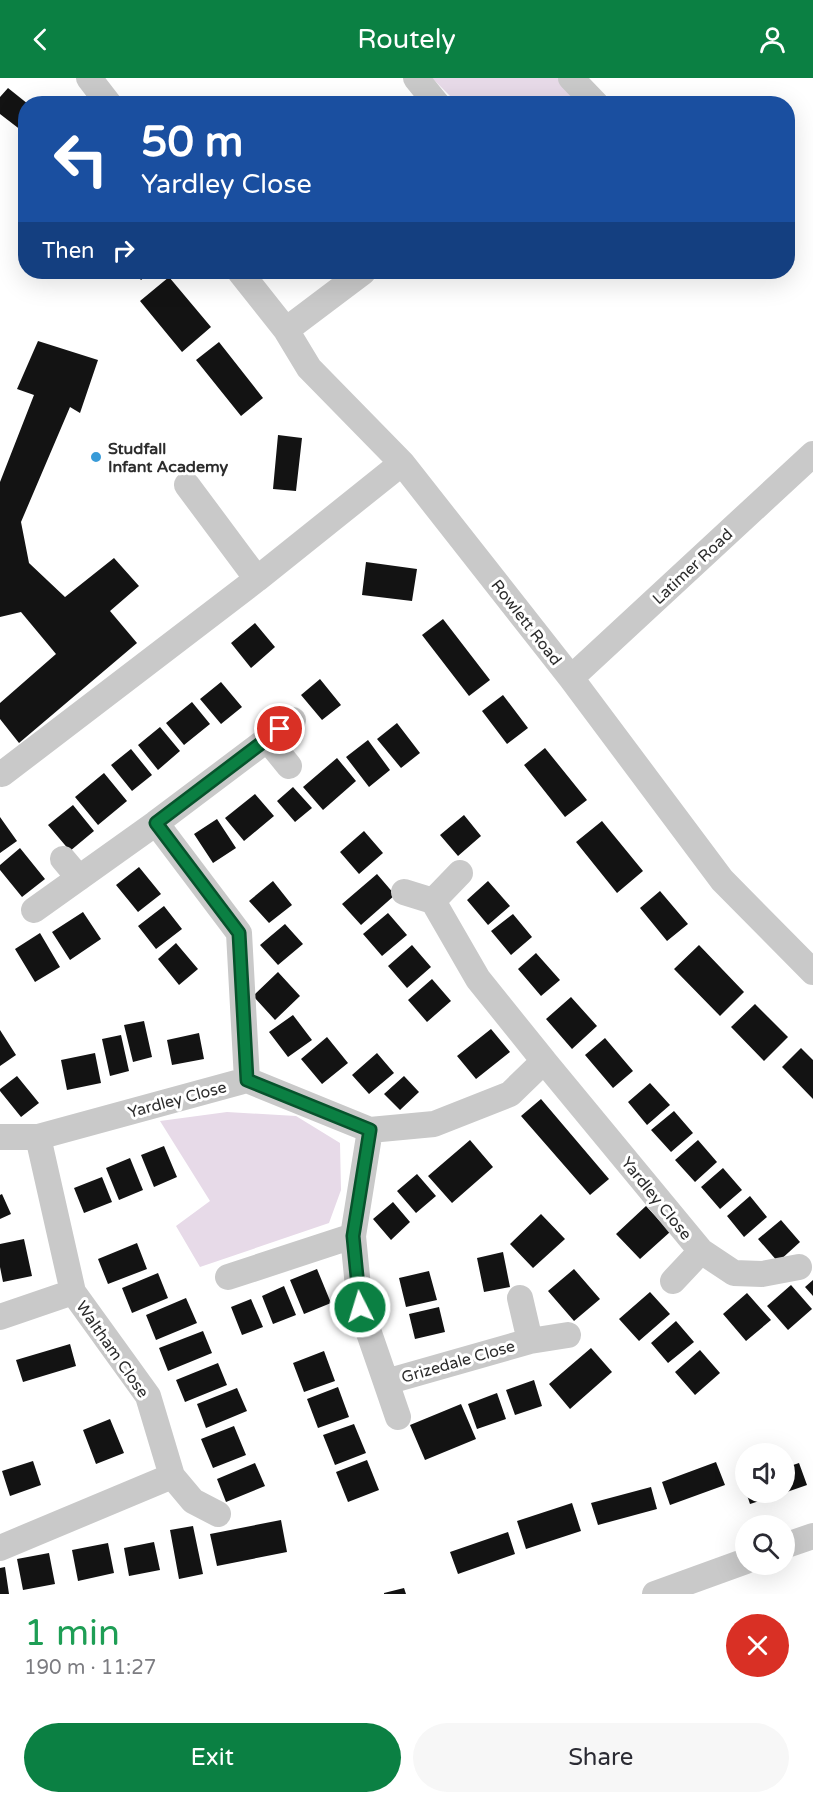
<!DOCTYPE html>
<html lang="en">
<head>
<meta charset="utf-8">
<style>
  body { margin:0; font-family:"Varela Round",sans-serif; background:#f7f7f7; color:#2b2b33; height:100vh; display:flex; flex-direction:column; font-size:22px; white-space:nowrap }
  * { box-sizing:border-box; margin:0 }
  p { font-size:20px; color:#7c7c81 }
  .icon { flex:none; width:33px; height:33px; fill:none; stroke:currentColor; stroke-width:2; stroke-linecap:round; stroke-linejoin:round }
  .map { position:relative; height:1516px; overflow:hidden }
  .drawer { display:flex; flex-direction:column; background:#fff; flex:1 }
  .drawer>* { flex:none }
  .guide { position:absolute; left:18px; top:18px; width:777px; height:183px; border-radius:24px; box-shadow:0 6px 24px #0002; background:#1a4fa0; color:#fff; overflow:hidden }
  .controls { position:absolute; left:735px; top:1365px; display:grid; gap:12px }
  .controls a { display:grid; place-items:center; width:60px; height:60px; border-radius:50%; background:#fff; box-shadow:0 6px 24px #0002; font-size:30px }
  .pin { position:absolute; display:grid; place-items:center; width:51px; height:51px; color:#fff; margin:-26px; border:3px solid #fff; border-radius:50%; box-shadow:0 2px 6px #0007 }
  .me { position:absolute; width:66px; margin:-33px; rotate:355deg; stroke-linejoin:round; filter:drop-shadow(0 0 4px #0008) }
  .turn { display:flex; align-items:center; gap:21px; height:126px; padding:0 24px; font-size:27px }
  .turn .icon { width:78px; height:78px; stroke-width:2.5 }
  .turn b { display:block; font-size:42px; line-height:51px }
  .then { display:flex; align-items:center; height:57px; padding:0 24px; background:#0003; gap:12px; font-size:22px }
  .round { display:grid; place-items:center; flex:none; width:63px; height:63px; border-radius:32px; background:#f7f7f7 }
  .overview { display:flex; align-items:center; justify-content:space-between; height:102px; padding:0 24px }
  h1 { font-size:36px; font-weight:600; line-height:45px; color:#1e9e55 }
  .primary-button { display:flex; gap:12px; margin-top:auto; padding:12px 24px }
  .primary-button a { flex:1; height:69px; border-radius:36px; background:#0b8043; color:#fff; font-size:24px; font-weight:600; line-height:69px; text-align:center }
  .primary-button a+a { background:#f7f7f7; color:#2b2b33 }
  header { display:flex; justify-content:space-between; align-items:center; height:78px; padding:0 24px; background:#0b8043; color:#fff; font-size:27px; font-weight:600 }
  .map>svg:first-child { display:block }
</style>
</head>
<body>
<header><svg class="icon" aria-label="back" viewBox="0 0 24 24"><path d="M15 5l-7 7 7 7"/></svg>Routely<svg class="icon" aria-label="person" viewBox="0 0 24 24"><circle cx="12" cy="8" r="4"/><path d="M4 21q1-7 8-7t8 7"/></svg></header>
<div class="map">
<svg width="813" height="1516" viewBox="0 0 813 1516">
  <rect width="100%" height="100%" fill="#fff"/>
  <path fill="#e7dae8" d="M432 0H559L585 25H457Z
    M227 1034 296 1038 340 1065 341 1112 329 1145 200 1189 176 1148 210 1123 160 1043Z"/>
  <path fill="#131313" d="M8 10 28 26H26V56L0 36V19Z
    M134 194H151L141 202Z
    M169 199 211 249 182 274 140 223Z
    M38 263 98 282 80 335 70 329 21 444 29 485 65 519 114 480 139 508 110 533 137 565 19 665 0 641V625L56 576 21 534 0 539V404L34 317 17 311Z
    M219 264 263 320 241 338 196 282Z
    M278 357 302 360 296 413 273 411Z
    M366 484 417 491 412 523 362 517Z
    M443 541 490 602 469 618 422 557Z
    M255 545 275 569 251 590 231 565Z
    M320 601 341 627 322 642 301 617Z
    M221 604 242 629 221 646 200 621Z
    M503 617 528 650 507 666 482 633Z
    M192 624 210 646 184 667 166 645Z
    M397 645 420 675 401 690 377 661Z
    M160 649 180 673 158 692 138 667Z
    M368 662 390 692 369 709 346 679Z
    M545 670 587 722 565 739 524 687Z
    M131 671 152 697 132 713 111 687Z
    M337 680 356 703 323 732 303 709Z
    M104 695 127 723 98 747 75 719Z
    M293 709 312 730 295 744 277 723Z
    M255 716 274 738 244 763 225 740Z
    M73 727 94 753 70 773 48 747Z
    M464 737 481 758 458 778 440 757Z
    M0 739 17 763 0 775Z
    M217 741 236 770 213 785 194 756Z
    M602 743 643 793 617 815 576 764Z
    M364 753 383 775 359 796 340 774Z
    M20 770 45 801 22 819 0 792V787Z
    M139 789 161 816 138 834 116 807Z
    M377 796 395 817 361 847 342 826Z
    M273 803 292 827 269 845 249 823Z
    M488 803 510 828 488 847 467 822Z
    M660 813 688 846 667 863 640 830Z
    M164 828 182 851 156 871 138 848Z
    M83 834 101 861 70 882 52 854Z
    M388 835 407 857 382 878 363 856Z
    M513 836 532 859 511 877 491 853Z
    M285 846 303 866 278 887 260 867Z
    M40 855 60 889 35 904 15 871Z
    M176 865 198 891 179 907 158 881Z
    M412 867 431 889 407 910 388 888Z
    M699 867 744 914 720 938 674 891Z
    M536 875 560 902 541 918 518 891Z
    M278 894 300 918 275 942 253 918Z
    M432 901 451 923 427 944 408 922Z
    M571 919 597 948 572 971 546 941Z
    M755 926 788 959 764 983 731 949Z
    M293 937 312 962 288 979 269 954Z
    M144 943 152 979 133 984 124 947Z
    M491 951 510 974 476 1001 457 978Z
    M0 952 16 977 0 988Z
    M199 955 204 981 172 987 167 962Z
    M121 957 129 993 110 998 102 961Z
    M327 959 348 985 322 1006 301 981Z
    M605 960 633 993 613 1010 585 977Z
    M801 970 813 982V1021L782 989Z
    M95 975 101 1005 67 1012 61 982Z
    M377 975 394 995 369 1016 352 997Z
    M17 998 39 1025 21 1039 0 1013V1011Z
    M404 998 419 1014 400 1032 384 1016Z
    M650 1005 670 1027 647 1047 628 1024Z
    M541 1021 609 1101 590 1117 521 1038Z
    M674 1033 693 1055 671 1074 651 1052Z
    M470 1062 493 1089 452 1125 428 1098Z
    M698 1062 717 1084 695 1104 675 1082Z
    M164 1068 177 1099 154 1109 141 1077Z
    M130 1080 143 1112 119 1122 106 1090Z
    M723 1090 742 1112 720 1131 701 1109Z
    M417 1096 436 1118 416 1135 397 1113Z
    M102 1099 112 1124 84 1135 74 1110Z
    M2 1116 11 1136 0 1141V1117Z
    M750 1118 767 1139 744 1159 727 1138Z
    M393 1124 410 1144 391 1162 373 1141Z
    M646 1128 670 1154 640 1181 616 1156Z
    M541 1136 565 1161 533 1190 510 1166Z
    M781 1142 800 1164 778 1184 758 1161Z
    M24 1161 32 1198 3 1204 0 1189V1166Z
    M137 1165 147 1191 108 1206 98 1181Z
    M503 1174 510 1209 484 1214 477 1180Z
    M317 1191 331 1225 304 1236 290 1202Z
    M574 1191 600 1221 574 1243 548 1213Z
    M429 1193 437 1222 406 1229 399 1200Z
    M158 1195 168 1220 132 1235 122 1210Z
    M813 1202V1218L805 1209Z
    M791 1207 812 1231 788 1252 767 1228Z
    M284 1208 296 1237 273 1246 262 1218Z
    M650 1214 670 1236 639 1263 619 1241Z
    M747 1215 771 1242 746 1263 723 1236Z
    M186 1220 197 1245 156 1262 146 1237Z
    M251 1221 263 1249 242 1257 231 1229Z
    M439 1229 445 1254 415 1261 409 1236Z
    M676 1243 694 1264 668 1285 651 1265Z
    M203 1253 212 1275 168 1293 159 1270Z
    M70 1266 76 1288 23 1304 16 1282Z
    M591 1270 612 1294 570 1331 549 1306Z
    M700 1272 720 1295 695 1317 675 1294Z
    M324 1273 335 1303 304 1314 293 1285Z
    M218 1285 227 1307 185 1324 176 1302Z
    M534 1302 542 1328 515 1337 506 1312Z
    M338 1309 349 1339 318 1350 307 1321Z
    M237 1310 247 1333 206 1350 197 1326Z
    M497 1315 506 1341 477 1351 468 1326Z
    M461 1326 476 1361 425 1382 410 1347Z
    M110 1341 124 1375 96 1386 83 1352Z
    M354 1346 366 1375 335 1387 323 1357Z
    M234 1348 246 1377 213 1390 201 1361Z
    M367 1382 379 1412 348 1424 336 1394Z
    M33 1383 41 1407 10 1418 2 1393Z
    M716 1384 725 1407 670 1427 662 1404Z
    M255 1385 265 1408 226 1424 217 1401Z
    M799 1385 807 1407 784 1415V1390Z
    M651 1409 657 1431 598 1447 591 1425Z
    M746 1414H783L784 1415 750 1426Z
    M572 1425 581 1453 526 1471 517 1443Z
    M281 1442 287 1474 217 1488 210 1456Z
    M193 1448 203 1496 179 1501 170 1452Z
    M508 1454 515 1476 458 1496 450 1474Z
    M154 1464 160 1492 129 1498 124 1470Z
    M108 1465 114 1495 78 1503 72 1472Z
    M49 1475 55 1506 23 1512 17 1481Z
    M5 1489 9 1516H0V1490Z
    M404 1510 406 1516H384V1515Z"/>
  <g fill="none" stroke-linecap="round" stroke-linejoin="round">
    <path stroke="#c9c9c9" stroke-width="26" d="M89 0 109 26
      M416 0 437 26
      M571 0 596 26
      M240 194 286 252 309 290 402 385 571 600 722 802 813 894
      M286 252 363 194
      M187 407 257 501 402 385
      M571 600 813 376
      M267 661 289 688
      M0 694 2 696 257 501
      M63 781 79 800
      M404 814 433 823 478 901 544 983
      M433 823 460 795
      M34 832 156 745
      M247 1002 239 855 156 745 293 642
      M370 1052 353 1158 360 1229 386 1304 530 1263 568 1257
      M0 1059H38L247 1002 370 1052 434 1046 510 1016 544 983 701 1173 734 1195 762 1196 799 1189
      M228 1199 353 1158
      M673 1203 701 1173
      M520 1220 530 1263
      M0 1239 73 1214
      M386 1304 398 1339
      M172 1398 193 1423 218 1436
      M784 1468 813 1458
      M0 1470 172 1398 148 1318 73 1214 38 1059
      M655 1516 746 1483"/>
  </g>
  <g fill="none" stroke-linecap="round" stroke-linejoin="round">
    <defs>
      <path id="route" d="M280 651 156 745 239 855 247 1002 370 1052 353 1158 360 1229"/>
    </defs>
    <use href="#route" stroke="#07532c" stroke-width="15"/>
    <use href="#route" stroke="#0b8043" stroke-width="10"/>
  </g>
  <circle fill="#389bd8" stroke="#fff" stroke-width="2" cx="96" cy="379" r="6"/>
  <g text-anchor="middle" stroke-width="6" stroke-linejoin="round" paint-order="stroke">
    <g font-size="16" font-weight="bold" fill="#2c2c2c" stroke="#fff" text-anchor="start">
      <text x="108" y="376">Studfall<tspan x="108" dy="18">Infant Academy</tspan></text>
    </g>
    <g font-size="16" fill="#2c2c2c" stroke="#fff">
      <text transform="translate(692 488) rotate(-43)" y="6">Latimer Road</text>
      <text transform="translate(527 544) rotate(52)" y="6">Rowlett Road</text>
      <text transform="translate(177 1021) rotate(-15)" y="6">Yardley Close</text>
      <text transform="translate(657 1120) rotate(51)" y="6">Yardley Close</text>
      <text transform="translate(113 1271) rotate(55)" y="6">Waltham Close</text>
      <text transform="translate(458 1283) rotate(-16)" y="6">Grizedale Close</text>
    </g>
  </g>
</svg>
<div class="controls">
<a><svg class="icon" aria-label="sound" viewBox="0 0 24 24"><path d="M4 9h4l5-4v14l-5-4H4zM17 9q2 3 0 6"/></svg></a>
<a><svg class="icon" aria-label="search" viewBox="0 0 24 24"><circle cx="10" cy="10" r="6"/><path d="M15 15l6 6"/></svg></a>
</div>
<div class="pin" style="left:280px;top:651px;background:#d93025"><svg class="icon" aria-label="arrive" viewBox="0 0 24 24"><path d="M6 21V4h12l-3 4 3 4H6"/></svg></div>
<svg class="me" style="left:360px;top:1229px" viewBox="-20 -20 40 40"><circle r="17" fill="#0b8043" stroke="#fff" stroke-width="3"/><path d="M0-11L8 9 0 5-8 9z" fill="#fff"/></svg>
<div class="guide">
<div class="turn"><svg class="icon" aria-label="left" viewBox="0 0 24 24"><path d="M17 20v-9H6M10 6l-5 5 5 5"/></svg><div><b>50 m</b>Yardley Close</div></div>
<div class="then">Then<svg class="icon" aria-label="right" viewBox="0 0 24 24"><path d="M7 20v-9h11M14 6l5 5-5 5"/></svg></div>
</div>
</div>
<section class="drawer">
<div class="overview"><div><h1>1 min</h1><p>190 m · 11:27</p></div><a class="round" style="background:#d93025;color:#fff"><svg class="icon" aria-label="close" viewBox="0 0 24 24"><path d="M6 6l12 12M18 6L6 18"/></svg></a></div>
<div class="primary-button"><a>Exit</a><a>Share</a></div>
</section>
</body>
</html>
